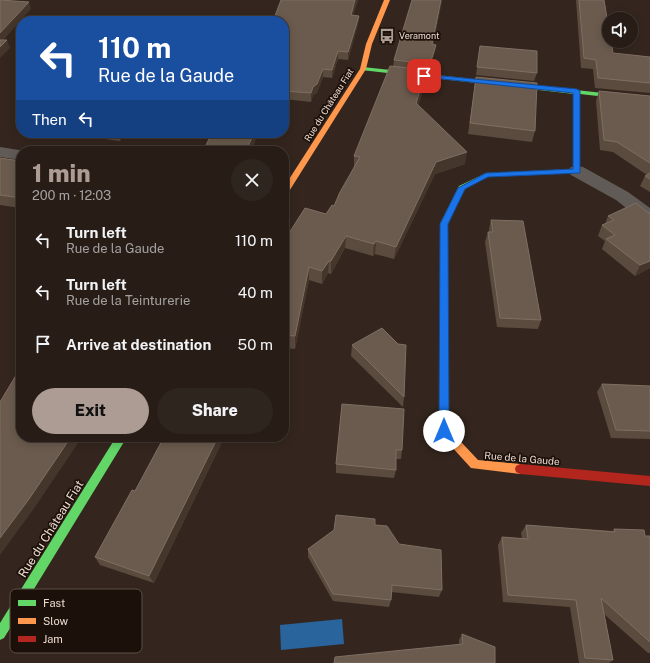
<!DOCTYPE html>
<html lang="en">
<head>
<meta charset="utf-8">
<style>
  body { margin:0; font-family:"Public Sans",sans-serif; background:#2f251f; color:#f1f3f6; height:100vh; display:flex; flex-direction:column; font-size:15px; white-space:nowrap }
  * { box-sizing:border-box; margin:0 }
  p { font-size:13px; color:#a4a1a1 }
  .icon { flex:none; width:22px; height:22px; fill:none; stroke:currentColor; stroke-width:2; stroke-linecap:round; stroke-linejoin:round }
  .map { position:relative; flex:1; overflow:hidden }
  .side { position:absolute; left:16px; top:146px; width:273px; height:296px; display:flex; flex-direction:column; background:#271c16; border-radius:16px; box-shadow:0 2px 10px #0003,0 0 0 1px #433a35 }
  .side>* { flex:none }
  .banner { position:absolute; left:16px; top:16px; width:273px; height:122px; border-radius:16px; box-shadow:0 2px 10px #0003,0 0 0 1px #433a35; background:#1a4fa0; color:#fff; overflow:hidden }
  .buttons { position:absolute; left:602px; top:12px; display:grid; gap:8px }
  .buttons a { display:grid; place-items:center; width:36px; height:36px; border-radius:50%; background:#271c16; box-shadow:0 2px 10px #0003,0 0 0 1px #433a35; font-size:20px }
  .pin { position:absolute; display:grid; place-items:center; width:34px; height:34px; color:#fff; margin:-17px; border-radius:8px; box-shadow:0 2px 6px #0006 }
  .me { position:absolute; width:44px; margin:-22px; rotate:0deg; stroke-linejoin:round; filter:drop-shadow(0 0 3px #0008) }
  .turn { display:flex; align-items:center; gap:14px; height:84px; padding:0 16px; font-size:18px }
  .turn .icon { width:52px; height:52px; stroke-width:2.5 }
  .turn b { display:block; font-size:28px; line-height:34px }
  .then { display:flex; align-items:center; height:38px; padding:0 16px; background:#0003; gap:8px; font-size:15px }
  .round { display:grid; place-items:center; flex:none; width:42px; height:42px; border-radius:21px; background:#2f251f }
  .headline { display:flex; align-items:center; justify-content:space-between; height:68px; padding:0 16px }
  h1 { font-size:24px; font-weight:800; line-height:30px; color:#ac9c93 }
  .action { display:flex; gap:8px; margin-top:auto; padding:8px 16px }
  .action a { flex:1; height:46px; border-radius:24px; background:#ac9c93; color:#111; font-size:16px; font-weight:800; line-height:46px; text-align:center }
  .action a+a { background:#2f251f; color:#f1f3f6 }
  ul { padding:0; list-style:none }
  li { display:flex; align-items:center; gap:12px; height:52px; padding:0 16px }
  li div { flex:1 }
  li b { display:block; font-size:15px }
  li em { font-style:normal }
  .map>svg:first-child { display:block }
</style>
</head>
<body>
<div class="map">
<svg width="650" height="663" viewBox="0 0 650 663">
  <rect width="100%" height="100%" fill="#34261e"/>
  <path fill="#29649c" d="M342 619 344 644 281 650 280 625Z"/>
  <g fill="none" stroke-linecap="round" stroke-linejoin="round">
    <path fill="#615b58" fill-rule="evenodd" d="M0 147 25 151H21V160L0 157Z
      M577 166 583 167 628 192 650 208V223L643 221 616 200 571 175 568 171 571 167Z"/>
    <path fill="#63d668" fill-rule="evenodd" d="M363 67 650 98V102L580 94V173L487 177 465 189 448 224V315L444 318 440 315V224L459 186 486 173 573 169 574 94 361 70V68Z
      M116 437H127L4 638 0 640V623Z"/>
    <path fill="#ff974d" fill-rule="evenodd" d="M384 0H390L372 44 366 69 288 193 284 195V187L360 69 366 44Z
      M444 312 448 315 449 429 478 460 520 464 524 466 525 469 524 472 520 474 471 468 440 434 439 431 440 315Z"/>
    <path fill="#b3261e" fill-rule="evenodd" d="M520 464 650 476V486L520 474 516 472 515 469 516 466Z"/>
  </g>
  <path fill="#5b4b3e" d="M281 0H358L353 15 359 16 358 24 348 60 338 59 332 78 323 77 317 93 313 95 311 102 284 99V21Z
    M442 0 433 45H436L435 51 429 71 427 70 426 82 418 105 465 164 435 174 394 259 375 254 373 256 345 248 331 274 328 273 322 284 309 280 295 349 284 348V241L326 214 334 206 354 167V156L393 66 394 60Z
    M576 0H604L613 53 650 57V93L595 88 593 69 581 68Z
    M480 46 537 73 534 81 476 75Z
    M476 77 535 131 532 142 468 134Z
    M599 91 650 96V192L640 186 645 176 647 175 613 152 600 150 596 101Z
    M88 133H125L120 141 90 137Z
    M0 158 21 161V208L0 205Z
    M647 212 650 268 635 276 602 249 605 241 598 236 602 225 605 224 608 216Z
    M491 220 541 320 538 329 497 327 485 242 488 232H489V229Z
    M398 344 404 397 403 407 351 356 352 345Z
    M602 384 650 386V439L611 438 597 392Z
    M342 404 402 450 401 459H396V470L394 478 336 473V464Z
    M223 440 154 583 100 565 95 557 135 491Z
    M375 525 399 544 442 590 439 597 391 592V600L389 607 333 601 308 557V549Z
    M526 525 613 531 614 529 645 536H650V653H648L604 614 613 660 609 663H579L570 607 503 602 498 545 502 537 522 539 521 533Z
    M462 634 495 663 459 645V640Z"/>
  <path fill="#45362b" d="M355 0H358L350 23 351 15Z
    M441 0H442L432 51V44Z
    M29 2 31 9 0 44V33Z
    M359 16 358 24 348 60V52Z
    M7 40 10 48 0 58V47Z
    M436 45 435 51 429 71 430 64Z
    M338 51V59L332 78V70Z
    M323 69V77L317 93 313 95 311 102V93L313 87Z
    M427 70 426 82 415 116 416 103Z
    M118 133H125L120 141Z
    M254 133H259L251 151H246Z
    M467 152 465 164 435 174 394 259 396 247 436 162Z
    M346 236 345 248 331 274V261Z
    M376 241 375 254 373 256 374 244Z
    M329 261 328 273 322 284V271Z
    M650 261V268L635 276 640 265Z
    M309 267V280L295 349V336Z
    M71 437H82L35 507 0 555V538Z
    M218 437H222L223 440 154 583 149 576Z"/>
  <path fill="#6b5b4e" stroke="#7f6f63" d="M0 0 29 2 0 33Z
    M281 0H355L351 15 359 16 348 52 338 51 332 70 323 69 317 84 313 87 311 93 284 91V21H273Z
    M412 0H441L432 44 436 45 430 64 394 60Z
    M579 0H604L609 30V41H611L613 53 650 57V83L598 78 596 60 584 58Z
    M0 40H7L0 47Z
    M480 46 537 51V73L477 67Z
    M390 66 427 70 416 103 467 152 436 162 396 247 376 241 374 244 346 236 331 261H329L322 271 309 267 295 336 284 335V241L305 208 326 214 332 205 334 206 340 192 360 157 354 156Z
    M476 77 537 83 535 131 470 123Z
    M599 91 650 96V163L617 142 604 140Z
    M212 133H254L246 151H203Z
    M0 158 21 161V167H20L21 168V198L0 195Z
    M650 173V179L645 176Z
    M636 203 647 212 650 213V261L640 265 606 239 615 235 602 225 614 220 608 216Z
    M491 220 523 221 541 320 500 318 488 232H493Z
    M382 328 398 344 406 345 404 397 352 345Z
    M21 367V437H71L29 499 0 538V402Z
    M602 384 650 386V431L616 430Z
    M342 404 404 409 402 450H396V470L336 464Z
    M164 437H218L149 576 95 557 132 490 135 491Z
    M336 515 375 519V525L387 526 399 544 441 550 442 590 392 585 391 600 333 594 308 549 334 530Z
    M526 525 615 532 614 529 644 530 645 536H650V642L601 598 613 660 585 658 576 600 508 595 502 537 528 539Z
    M462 634 495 647V663H334L335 657 463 644Z"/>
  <path fill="#1a73e8" stroke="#114b97" d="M422 74 577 89 580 91V173L488 177 465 189 448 224 449 431 448 434 444 435 441 434 439 431 440 224 458 188 486 173 573 169V93L424 77H422Z"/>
  <defs>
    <symbol id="bus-bare" viewBox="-9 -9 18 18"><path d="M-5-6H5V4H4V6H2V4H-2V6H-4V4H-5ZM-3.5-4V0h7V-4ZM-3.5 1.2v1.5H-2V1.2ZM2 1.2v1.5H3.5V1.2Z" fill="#ac9c93" stroke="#1c110a" stroke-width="2.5" paint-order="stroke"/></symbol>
  </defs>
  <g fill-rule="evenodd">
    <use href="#bus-bare" x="376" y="25" width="22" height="22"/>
  </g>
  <g text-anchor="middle" stroke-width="3.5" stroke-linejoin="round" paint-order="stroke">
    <g font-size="9" fill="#eddcd2" stroke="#1c110a" text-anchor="start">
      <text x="399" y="39">Veramont</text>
    </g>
    <g font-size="9" fill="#eddcd2" stroke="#1c110a">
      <text transform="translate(329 105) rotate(-58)" y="3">Rue du Château Fiat</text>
    </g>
    <g font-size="10" fill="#eddcd2" stroke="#1c110a">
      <text transform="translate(522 458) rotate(5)" y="4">Rue de la Gaude</text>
    </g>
    <g font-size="12" fill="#eddcd2" stroke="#1c110a">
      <text transform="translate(51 529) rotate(-58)" y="4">Rue du Château Fiat</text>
    </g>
  </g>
  <rect x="10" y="589" width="132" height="64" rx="6" fill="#1c110a" stroke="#5b4e46" stroke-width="1"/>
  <rect x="18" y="600" width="18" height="6" fill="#63d668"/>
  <rect x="18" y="618" width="18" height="6" fill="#ff974d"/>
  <rect x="18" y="636" width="18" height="6" fill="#b3261e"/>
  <g font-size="11" fill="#eddcd2">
    <text x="43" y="607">Fast</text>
    <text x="43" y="625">Slow</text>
    <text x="43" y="643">Jam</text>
  </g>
</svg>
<div class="buttons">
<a><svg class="icon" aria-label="sound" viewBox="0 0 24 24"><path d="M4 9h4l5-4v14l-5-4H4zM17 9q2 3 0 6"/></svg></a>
</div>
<div class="pin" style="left:424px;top:76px;background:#d93025"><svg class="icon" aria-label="arrive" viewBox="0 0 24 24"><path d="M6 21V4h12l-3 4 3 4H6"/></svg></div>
<svg class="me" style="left:444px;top:431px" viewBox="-20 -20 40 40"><circle r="19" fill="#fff"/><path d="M0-13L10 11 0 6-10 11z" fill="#1a73e8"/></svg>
<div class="banner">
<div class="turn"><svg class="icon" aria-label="left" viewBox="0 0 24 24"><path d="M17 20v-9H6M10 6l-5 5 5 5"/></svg><div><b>110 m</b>Rue de la Gaude</div></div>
<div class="then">Then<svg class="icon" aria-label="left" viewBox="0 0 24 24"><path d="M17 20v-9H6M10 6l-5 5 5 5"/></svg></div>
</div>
<section class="side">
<div class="headline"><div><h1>1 min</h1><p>200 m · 12:03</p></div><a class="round"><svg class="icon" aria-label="close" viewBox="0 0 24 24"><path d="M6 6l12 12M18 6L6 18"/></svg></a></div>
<ul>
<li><svg class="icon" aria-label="left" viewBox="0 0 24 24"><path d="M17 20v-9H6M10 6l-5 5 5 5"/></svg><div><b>Turn left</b><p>Rue de la Gaude</p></div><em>110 m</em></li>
<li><svg class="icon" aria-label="left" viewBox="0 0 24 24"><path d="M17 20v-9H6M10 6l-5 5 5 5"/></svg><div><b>Turn left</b><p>Rue de la Teinturerie</p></div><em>40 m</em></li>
<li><svg class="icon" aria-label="arrive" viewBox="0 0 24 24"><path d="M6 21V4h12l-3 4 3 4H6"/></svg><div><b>Arrive at destination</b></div><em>50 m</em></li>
</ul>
<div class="action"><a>Exit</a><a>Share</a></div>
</section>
</div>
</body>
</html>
